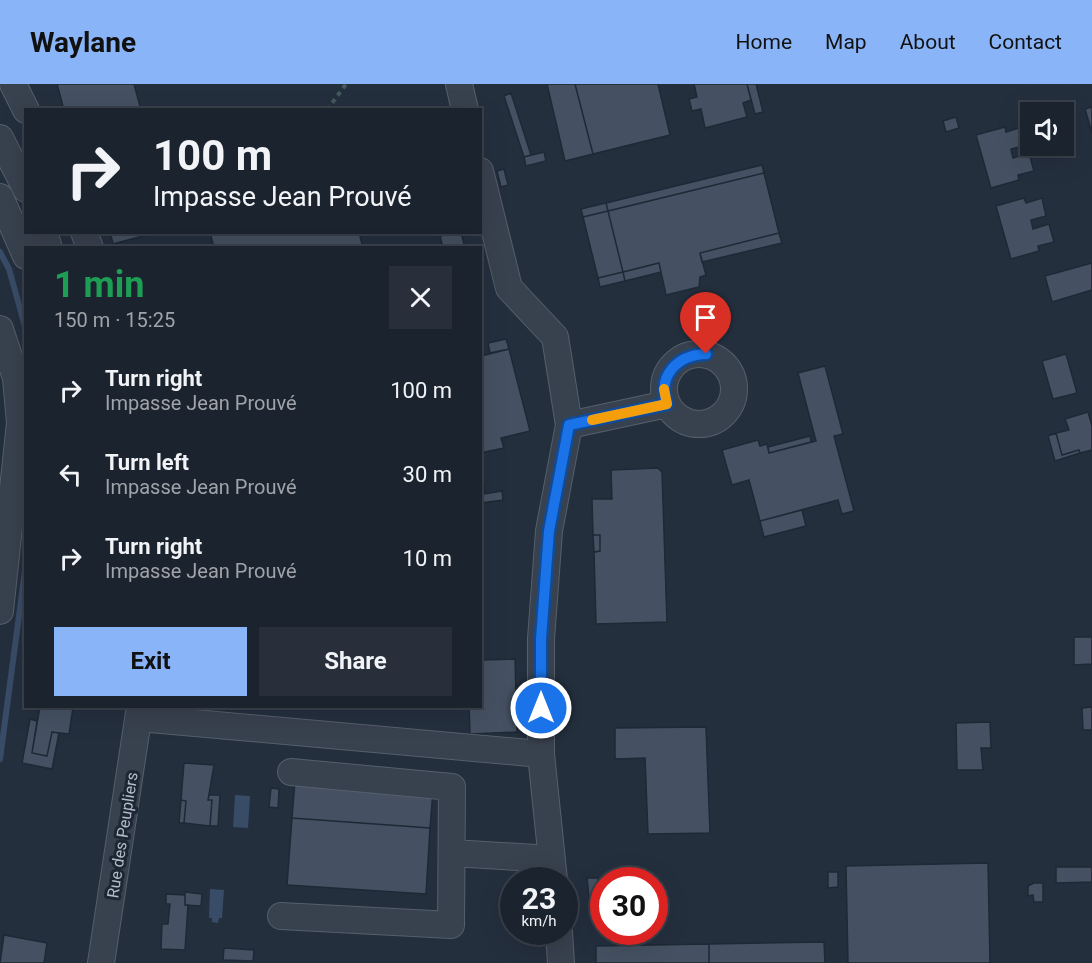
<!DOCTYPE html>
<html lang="en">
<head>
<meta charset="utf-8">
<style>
  body { margin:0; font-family:Roboto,sans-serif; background:#282f3a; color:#f1f3f6; height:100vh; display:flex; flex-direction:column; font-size:22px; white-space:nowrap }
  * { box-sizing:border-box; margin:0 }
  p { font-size:20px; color:#a0a4aa }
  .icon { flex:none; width:33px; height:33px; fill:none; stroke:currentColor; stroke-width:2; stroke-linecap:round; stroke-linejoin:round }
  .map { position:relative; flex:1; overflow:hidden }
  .drawer { position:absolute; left:24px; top:162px; width:458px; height:462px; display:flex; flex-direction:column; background:#1b232e; border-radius:0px; box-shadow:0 6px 24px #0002,0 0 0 2px #39404a }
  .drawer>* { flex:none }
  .top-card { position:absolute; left:24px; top:24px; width:458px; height:126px; border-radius:0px; box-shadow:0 6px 24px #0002,0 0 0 2px #39404a; background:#1b232e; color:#f1f3f6; overflow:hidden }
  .tools { position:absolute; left:1020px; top:18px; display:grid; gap:12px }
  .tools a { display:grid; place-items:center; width:54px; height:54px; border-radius:0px; background:#1b232e; box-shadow:0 6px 24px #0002,0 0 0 2px #39404a; font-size:30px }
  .speed { position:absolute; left:500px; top:783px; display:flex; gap:12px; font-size:30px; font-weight:700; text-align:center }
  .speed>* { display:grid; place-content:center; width:78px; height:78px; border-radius:50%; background:#1b232e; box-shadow:0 6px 24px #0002,0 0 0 2px #39404a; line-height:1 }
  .speed small { font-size:15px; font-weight:400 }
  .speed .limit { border:9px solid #d22; background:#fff; color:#111 }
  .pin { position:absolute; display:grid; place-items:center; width:51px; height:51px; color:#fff; margin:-62px -26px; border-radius:50% 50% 50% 0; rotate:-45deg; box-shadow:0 0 6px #0007 }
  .pin .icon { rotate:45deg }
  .me { position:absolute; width:66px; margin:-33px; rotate:0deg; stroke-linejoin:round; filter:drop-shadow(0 0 4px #0008) }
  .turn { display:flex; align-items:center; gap:21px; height:126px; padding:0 30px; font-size:27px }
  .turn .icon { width:78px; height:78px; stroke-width:2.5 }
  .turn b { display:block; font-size:42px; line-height:51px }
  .round { display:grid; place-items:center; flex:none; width:63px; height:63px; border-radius:0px; background:#282f3a }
  .head { display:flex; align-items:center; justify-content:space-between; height:102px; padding:0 30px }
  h1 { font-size:36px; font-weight:700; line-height:45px; color:#1e9e55 }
  .cta { display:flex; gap:12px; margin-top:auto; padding:12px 30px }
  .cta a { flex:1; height:69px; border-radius:0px; background:#8ab4f8; color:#111; font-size:24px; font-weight:700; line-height:69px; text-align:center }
  .cta a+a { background:#282f3a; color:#f1f3f6 }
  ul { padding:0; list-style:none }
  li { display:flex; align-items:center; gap:18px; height:84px; padding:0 30px }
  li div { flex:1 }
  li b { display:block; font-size:22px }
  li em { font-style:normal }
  header { display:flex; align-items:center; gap:36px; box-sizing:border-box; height:84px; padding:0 30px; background:#8ab4f8; color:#111 }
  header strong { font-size:28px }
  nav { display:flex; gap:33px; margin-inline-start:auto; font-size:21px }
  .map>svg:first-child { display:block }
</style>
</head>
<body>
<header>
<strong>Waylane</strong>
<nav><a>Home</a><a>Map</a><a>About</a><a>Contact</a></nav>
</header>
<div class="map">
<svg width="1092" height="879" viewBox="0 0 1092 879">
  <rect width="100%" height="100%" fill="#242f3e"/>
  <path fill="#394c67" d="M235 711 250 712 248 744 233 743Z
    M210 805 224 806 222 834H219L218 839 212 838V834H209Z"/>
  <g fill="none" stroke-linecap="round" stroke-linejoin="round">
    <path stroke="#394c67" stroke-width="6" d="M0 168 9 185 26 246
      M0 675 26 479"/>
  </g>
  <path fill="#455162" stroke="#1f2835" stroke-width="1.5" d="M57 0H134L141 26H64Z
    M547 0H575L593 70 565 77Z
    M575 0H658L670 51 593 70Z
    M694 0H747L751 16 743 19 747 33 705 44 701 25 692 27 689 15 697 13Z
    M747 0H756L763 28 755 30Z
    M511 9 531 71 524 73 504 12Z
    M1092 23V49L1085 25Z
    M956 33 959 44 946 48 943 37Z
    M1005 43 1006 48 1022 43 1027 61 1011 65 1013 74 1029 69 1034 87 1018 91 1019 96 991 104 976 51Z
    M544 68 546 77 526 82 524 73Z
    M762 81 764 89 608 127 606 119Z
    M504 85 508 101 501 103 497 87Z
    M764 89 779 149 700 169 706 191 700 193 699 203 666 211 659 179 623 188 608 127Z
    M1024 114 1026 119 1042 114 1046 132 1031 136 1033 145 1049 140 1054 158 1038 162 1039 167 1011 175 996 122Z
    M606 119 608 127 583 133 581 125Z
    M608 127 623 188 598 194 583 133Z
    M110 148H158L113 160Z
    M210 148H359L363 164H214Z
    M461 148 465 164H443L440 152Z
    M779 149 782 159 702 178 700 169Z
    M659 179 661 188 625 197 623 188Z
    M1092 179V206L1052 218 1045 192Z
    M623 188 625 197 600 203 598 194Z
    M506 255 509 265 490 269 488 259Z
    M509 265 530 347 501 354 504 364 480 369V268L481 272Z
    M1066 270 1077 309 1053 315 1042 277Z
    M825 282 843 350 834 352 854 427 842 430 838 416 760 437 749 396 732 401 722 366 758 356 760 362 767 360 769 369 816 357 798 289Z
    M1088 328 1092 342V366L1080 369 1079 366 1062 371 1056 349 1069 346 1065 335Z
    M1056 349 1062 371 1079 366 1080 369 1055 377 1048 352Z
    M810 352 811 358 769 369 768 363Z
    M658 384 662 388 667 538 596 540 594 468 600 467V451H593L592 415H612L611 386Z
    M480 396H483L485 410 502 407 503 416 481 419Z
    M802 426 806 442 764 453 760 437Z
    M593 451H600V467L594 468Z
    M1074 553H1092V580L1074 581Z
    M515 575 517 648 470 650 469 622H480V576Z
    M40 622 73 624 69 650 52 648 47 672 32 669Z
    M1092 623V646H1083L1082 624Z
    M30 635 37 637 32 669 47 672 52 648 59 649 52 685 22 679Z
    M990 638 991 664H981L983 686H957L956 639Z
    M706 643 710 749 648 750 645 674 615 675V644Z
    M184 679 214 681 208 716H212L210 742 184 739 186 717 181 716Z
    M295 697 433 707 430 744 292 734Z
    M271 704 279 705 278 724 269 723Z
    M209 711H220L218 742H210L212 716H208Z
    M181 716 186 717 184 739H179Z
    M292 734 430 744 426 810 287 801Z
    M988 779 990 879H848L846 782Z
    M1056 783H1092V798L1056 799Z
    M828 788H838V803L828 804Z
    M625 793 626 796H603V824L599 825 598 794Z
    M587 794H598L599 825H590Z
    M1034 799H1043V818H1034L1033 811 1028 812V802Z
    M185 808 202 810 201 822 185 821Z
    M166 810 185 811V821H188L185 866 161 865 162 840H168L170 820H166Z
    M4 851 47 859 44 879H0Z
    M824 858 825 879H709V860Z
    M709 860V879H596V862Z
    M224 864 254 866 253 877 223 876Z"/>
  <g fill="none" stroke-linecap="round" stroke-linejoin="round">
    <defs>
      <path id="minor" d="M13 0 26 26
        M459 0 465 26
        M0 54 26 105
        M480 87 509 204 555 253 569 341 549 447 541 555V670L554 796
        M0 113 26 172
        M44 148 49 164
        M84 148 90 164
        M0 245 16 294 20 339
        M664 305a35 35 0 1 1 70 0a35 35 0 1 1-70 0Z
        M569 341 667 320
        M0 527 20 339 26 338
        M139 634 541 670
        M452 769 552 775
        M281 832 451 841 452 703 291 688
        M559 848 561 879
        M101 879 140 622"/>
    </defs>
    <use href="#minor" stroke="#565f6c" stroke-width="28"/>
    <path stroke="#44595c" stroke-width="4" stroke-dasharray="4.5 4.5" stroke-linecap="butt" d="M327 26 346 0"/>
    <use href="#minor" stroke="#38414e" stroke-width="26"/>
  </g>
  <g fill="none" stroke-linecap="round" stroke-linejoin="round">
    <defs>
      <path id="route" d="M541 624V555L549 447 569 341 667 320C657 291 678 271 706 270"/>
    </defs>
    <use href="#route" stroke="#114b97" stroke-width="15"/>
    <use href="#route" stroke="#1a73e8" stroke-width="10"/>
    <path stroke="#f59e0b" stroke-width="10" d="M592 336 667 320 664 305"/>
  </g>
  <g text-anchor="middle" stroke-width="6" stroke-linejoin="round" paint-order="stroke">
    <g font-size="16" fill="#b4bcc9" stroke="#1d2633">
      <text transform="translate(122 751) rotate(-81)" y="6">Rue des Peupliers</text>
    </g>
  </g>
</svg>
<div class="tools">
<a><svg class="icon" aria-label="sound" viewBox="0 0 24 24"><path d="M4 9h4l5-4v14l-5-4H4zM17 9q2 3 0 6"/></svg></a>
</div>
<div class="speed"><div>23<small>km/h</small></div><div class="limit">30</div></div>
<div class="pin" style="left:706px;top:270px;background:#d93025"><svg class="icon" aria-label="arrive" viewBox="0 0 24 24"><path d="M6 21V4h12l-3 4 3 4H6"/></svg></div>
<svg class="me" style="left:541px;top:624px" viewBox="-20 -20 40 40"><circle r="17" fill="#1a73e8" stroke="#fff" stroke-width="3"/><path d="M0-11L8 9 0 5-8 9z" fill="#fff"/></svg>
<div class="top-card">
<div class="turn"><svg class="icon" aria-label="right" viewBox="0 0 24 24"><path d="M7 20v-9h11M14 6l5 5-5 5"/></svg><div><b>100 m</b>Impasse Jean Prouvé</div></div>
</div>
<section class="drawer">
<div class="head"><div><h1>1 min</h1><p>150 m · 15:25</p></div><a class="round"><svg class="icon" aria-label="close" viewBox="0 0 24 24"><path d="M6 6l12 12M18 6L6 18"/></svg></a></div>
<ul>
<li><svg class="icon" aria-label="right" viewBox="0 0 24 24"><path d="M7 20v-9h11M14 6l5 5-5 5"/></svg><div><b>Turn right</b><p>Impasse Jean Prouvé</p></div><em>100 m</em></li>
<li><svg class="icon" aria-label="left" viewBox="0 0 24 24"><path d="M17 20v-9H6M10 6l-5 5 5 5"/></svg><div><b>Turn left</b><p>Impasse Jean Prouvé</p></div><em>30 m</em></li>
<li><svg class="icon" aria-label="right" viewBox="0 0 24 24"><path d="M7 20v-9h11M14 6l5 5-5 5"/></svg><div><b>Turn right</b><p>Impasse Jean Prouvé</p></div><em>10 m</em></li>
</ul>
<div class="cta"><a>Exit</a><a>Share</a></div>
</section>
</div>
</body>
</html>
